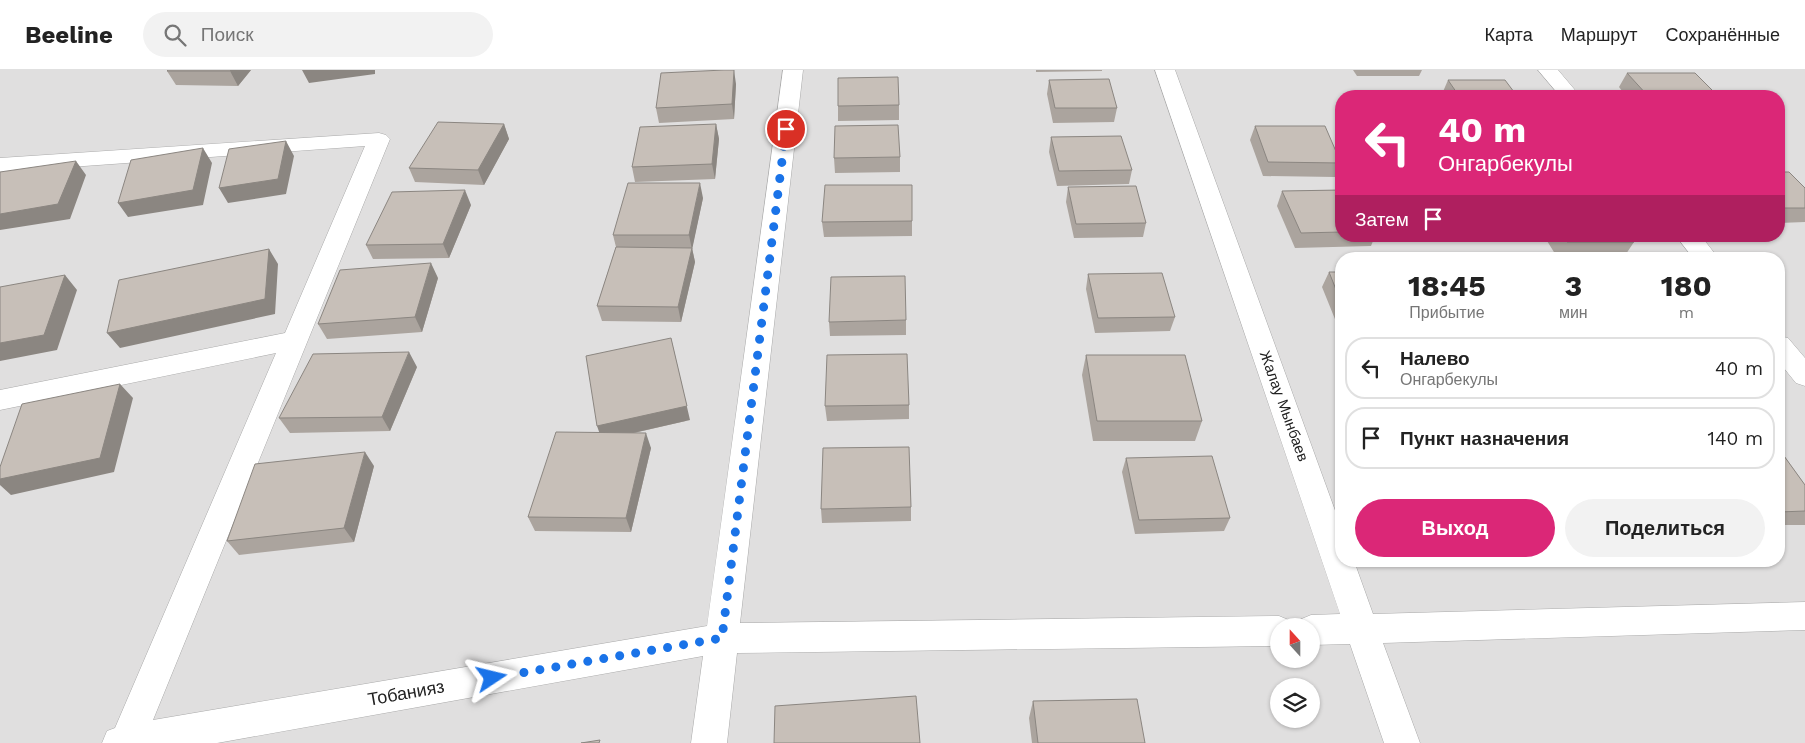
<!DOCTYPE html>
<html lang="ru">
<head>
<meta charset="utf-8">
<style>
  body { margin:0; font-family:"Work Sans",sans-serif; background:#f2f2f2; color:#222; height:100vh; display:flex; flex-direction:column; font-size:19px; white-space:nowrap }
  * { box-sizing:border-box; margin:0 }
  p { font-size:16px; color:#767676 }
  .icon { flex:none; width:28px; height:28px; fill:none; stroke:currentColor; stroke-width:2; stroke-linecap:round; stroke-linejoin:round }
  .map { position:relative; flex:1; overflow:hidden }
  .drawer { position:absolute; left:1335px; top:182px; width:450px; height:315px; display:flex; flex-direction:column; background:#fff; border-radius:20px; box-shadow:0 1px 4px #0004 }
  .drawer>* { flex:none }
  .banner { position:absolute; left:1335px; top:20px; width:450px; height:152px; border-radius:20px; box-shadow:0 1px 4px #0004; background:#db2777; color:#fff; overflow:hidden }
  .needle { width:32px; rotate:339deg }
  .controls { position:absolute; left:1270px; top:548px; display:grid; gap:10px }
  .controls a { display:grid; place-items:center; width:50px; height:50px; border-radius:50%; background:#fff; box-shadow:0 1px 4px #0004; font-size:25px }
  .pin { position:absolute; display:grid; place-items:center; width:42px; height:42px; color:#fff; margin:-21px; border:2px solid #fff; border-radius:50%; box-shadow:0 1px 5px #0007 }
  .me { position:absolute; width:55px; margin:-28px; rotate:80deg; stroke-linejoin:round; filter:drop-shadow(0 0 4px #0008) }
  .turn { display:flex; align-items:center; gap:18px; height:105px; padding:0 20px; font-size:22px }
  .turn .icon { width:65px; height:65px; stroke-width:2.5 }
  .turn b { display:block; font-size:35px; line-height:42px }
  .then { display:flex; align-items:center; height:48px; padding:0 20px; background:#0003; gap:10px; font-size:19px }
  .eta { display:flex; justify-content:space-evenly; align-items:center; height:85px; text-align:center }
  .eta b { font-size:30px; font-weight:700; line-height:35px }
  .button { display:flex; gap:10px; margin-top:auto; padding:10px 20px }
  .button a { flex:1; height:58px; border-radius:30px; background:#db2777; color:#fff; font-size:20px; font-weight:700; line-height:58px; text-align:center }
  .button a+a { background:#f2f2f2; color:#222 }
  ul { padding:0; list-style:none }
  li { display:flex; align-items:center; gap:15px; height:62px; margin:0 10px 8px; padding:0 10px; border:2px solid #e0e0e0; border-radius:20px }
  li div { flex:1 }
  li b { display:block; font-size:19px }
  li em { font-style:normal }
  header { display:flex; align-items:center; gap:30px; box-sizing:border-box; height:70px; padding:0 25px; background:#fff; border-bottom:1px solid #e0e0e0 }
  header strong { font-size:24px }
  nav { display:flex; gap:28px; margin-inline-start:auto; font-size:18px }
  .search { width:350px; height:45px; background:#f2f2f2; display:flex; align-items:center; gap:12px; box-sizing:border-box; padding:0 18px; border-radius:28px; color:#767676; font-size:19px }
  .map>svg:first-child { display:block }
</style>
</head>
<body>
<header>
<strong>Beeline</strong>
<div class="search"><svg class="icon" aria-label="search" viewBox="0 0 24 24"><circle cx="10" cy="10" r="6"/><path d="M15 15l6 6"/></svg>Поиск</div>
<nav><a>Карта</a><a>Маршрут</a><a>Сохранённые</a></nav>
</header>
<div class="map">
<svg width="1805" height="673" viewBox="0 0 1805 673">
  <rect width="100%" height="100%" fill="#f2efe9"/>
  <path fill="#e0dfdf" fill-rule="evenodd" d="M0 0H1805V673H0ZM1341 26H1779V166H1341ZM1341 189H1779V491H1341ZM1279 556H1311V589H1279ZM1279 616H1311V649H1279Z"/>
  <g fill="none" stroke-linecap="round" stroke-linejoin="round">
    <defs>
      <path id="street" d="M783 0H803L740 553 1279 546 1291 551 1293 556H1279V576L737 583 727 673H691L703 586 217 673H102L107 661 115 658 276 283 0 340V320L285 263 365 76 0 102V88L379 63 386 65 390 69 153 650 707 556Z
        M1155 0H1175L1341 457V491H1354L1373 544 1805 532V560L1383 573 1420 673H1384L1350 574 1311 575V556H1296L1299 550 1311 545 1340 544Z
        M1538 0H1558L1580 26H1560Z
        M1676 166H1701L1719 189H1694Z
        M1779 266 1788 268 1805 288V316L1796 313 1779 292Z"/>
    </defs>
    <use href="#street" stroke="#a9a9a9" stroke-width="1"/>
    <use href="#street" fill="#fff" fill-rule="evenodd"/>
  </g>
  <path fill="#aba49e" d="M168 0H251L238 16 176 15 167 1Z
    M1036 0H1102V1L1036 2Z
    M1353 0H1422L1419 6H1357Z
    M1627 3 1718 26H1626L1619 17Z
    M1049 10 1117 38 1114 52 1053 53 1047 24Z
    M1448 10 1517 26H1443L1442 24Z
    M736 14 734 49 659 53 656 38Z
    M899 35V50L838 51V36Z
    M504 54 509 69 484 115 415 112 409 98Z
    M716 54 719 69 715 109 635 112 632 97Z
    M1255 56 1341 93 1335 107 1263 106 1250 70Z
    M1051 67 1132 100 1129 114 1057 116 1049 82Z
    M900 87V102L835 103 834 88Z
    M1779 89 1785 95 1779 102 1805 138V152L1779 153Z
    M912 115V166L824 167 822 152Z
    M1068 117 1146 153 1143 167 1074 168 1066 132Z
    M1341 120V166H1375L1371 176 1295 178 1277 136 1282 121Z
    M703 128 692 178 695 192 681 252 602 251 597 236 616 177 613 165Z
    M471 135 449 188 373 189 366 175Z
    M1544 166H1630L1634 172 1624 187H1557Z
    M1329 202H1341V264L1322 217Z
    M1088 204 1175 247 1170 261 1095 263 1086 219Z
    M438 208 422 262 327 269 318 254Z
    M906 250V265L830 266 829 252Z
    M1086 285 1202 351 1195 371H1093L1082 305Z
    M417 297 390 361 290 363 279 348Z
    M909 335V349L827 351 825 336Z
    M690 350 634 363 651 378 631 462 535 461 528 447 599 363Z
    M1779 379 1805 415V455H1779Z
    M1126 388 1230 448 1224 461 1135 464 1122 402Z
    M374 396 354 472 239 485 227 471Z
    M911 437V451L822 453 821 439Z
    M1033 631 1145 673H1032L1029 648Z"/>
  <path fill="#8b8681" d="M231 0H251L238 16 230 1Z
    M302 0H375V4L309 13Z
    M734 0 736 14 734 49 732 34Z
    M504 54 509 69 484 115 478 100Z
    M716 54 719 69 715 109 712 94Z
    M286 71 294 86 286 124 228 133 219 118Z
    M203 78 212 93 203 135 128 147 118 133Z
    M76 91 86 105 70 149 0 160V144Z
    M700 113 703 128 692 180 689 165Z
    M465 120 471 135 449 188 443 174Z
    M692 178 695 192 681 252 678 237Z
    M269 179 278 194 275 244 120 278 107 263Z
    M431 193 438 208 422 262 415 247Z
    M65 205 77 220 57 280 0 291V273Z
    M671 268 690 350 602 370 597 356Z
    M409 282 417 297 390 361 382 347Z
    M120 314 133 328 114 402 11 425 0 415V409Z
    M646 363 651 378 631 462 626 448Z
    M365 382 374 396 354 472 344 458Z"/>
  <path fill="#c7bfb8" stroke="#8b8681" d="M168 0H231L230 1H167Z
    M724 0H734L732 34 656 38 661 3Z
    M1627 3H1695L1718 26H1648Z
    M898 7 899 35 838 36V8Z
    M1109 9 1117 38H1055L1049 10Z
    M1448 10H1505L1517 26H1459Z
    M438 52 504 54 478 100 409 98Z
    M716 54 712 94 632 97 640 57Z
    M898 55 900 87 834 88 835 56Z
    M1255 56H1325L1341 93 1268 92Z
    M1121 66 1132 100 1059 101 1051 67Z
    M286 71 278 109 219 118 229 79Z
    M203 78 193 120 118 133 131 90Z
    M1779 89 1785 95H1779Z
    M76 91 58 134 0 144V102Z
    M1779 102H1789L1805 118V138H1779Z
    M628 113H700L689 165H613Z
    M825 115H912V151L822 152Z
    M1136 116 1146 153 1076 154 1068 117Z
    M465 120 443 174 366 175 392 122Z
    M1341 120V162L1301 163 1282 121Z
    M1563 166H1630L1634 172H1567Z
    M616 177 692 178 678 237 597 236Z
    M269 179 265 229 107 263 119 210Z
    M431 193 415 247 318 254 340 200Z
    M1329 202H1341V232Z
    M1162 203 1175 247 1098 248 1088 204Z
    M65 205 44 265 0 273V217Z
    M905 206 906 250 829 252 831 207Z
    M671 268 687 336 597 356 586 286Z
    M409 282 382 347 279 348 313 284Z
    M907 284 909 335 825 336 827 285Z
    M1086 285H1185L1202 351H1097Z
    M120 314 100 388 0 409V397L22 334Z
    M556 362 646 363 626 448 528 447Z
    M909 377 911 437 821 439 823 378Z
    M1779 379 1805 415V441L1779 442Z
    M365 382 344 458 227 471 255 394Z
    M1212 386 1230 448 1139 450 1126 388Z
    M916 626 920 673H774L775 636Z
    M1137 629 1145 673H1038L1033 631Z
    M600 670 599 673H581Z"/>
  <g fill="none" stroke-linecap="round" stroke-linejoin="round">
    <path stroke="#1a73e8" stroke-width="9" stroke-dasharray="0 16.2" d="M492 608 722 568 786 59"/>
  </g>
  <g text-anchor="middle" stroke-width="4" stroke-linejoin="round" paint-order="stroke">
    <g font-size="15" fill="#222" stroke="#fff">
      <text transform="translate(1284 336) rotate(70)" y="5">Жалау Мынбаев</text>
    </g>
    <g font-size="18" fill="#222" stroke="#fff">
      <text transform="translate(406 623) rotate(-10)" y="6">Тобанияз</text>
    </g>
  </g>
</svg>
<div class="controls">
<a><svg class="needle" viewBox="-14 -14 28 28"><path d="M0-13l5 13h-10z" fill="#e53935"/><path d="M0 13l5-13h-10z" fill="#767676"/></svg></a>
<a><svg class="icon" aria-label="layers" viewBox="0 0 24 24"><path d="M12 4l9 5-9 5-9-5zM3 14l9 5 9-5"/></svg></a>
</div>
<div class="pin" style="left:786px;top:59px;background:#d93025"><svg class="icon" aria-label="arrive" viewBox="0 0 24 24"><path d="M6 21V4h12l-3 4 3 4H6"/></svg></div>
<svg class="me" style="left:492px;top:608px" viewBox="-20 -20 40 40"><path d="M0-17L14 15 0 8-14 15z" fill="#1a73e8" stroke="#fff" stroke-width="4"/></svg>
<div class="banner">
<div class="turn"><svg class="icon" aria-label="left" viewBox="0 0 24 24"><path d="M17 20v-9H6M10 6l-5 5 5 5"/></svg><div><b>40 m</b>Онгарбекулы</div></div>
<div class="then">Затем<svg class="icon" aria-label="arrive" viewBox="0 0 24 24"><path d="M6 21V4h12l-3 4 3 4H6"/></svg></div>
</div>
<section class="drawer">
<div class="eta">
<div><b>18:45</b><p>Прибытие</p></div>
<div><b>3</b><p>мин</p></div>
<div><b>180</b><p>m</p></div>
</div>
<ul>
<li><svg class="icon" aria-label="left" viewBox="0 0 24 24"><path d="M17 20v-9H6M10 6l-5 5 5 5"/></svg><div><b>Налево</b><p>Онгарбекулы</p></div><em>40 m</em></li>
<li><svg class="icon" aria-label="arrive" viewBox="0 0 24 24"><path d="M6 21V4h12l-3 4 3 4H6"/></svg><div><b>Пункт назначения</b></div><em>140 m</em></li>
</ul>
<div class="button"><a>Выход</a><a>Поделиться</a></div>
</section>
</div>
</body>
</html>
